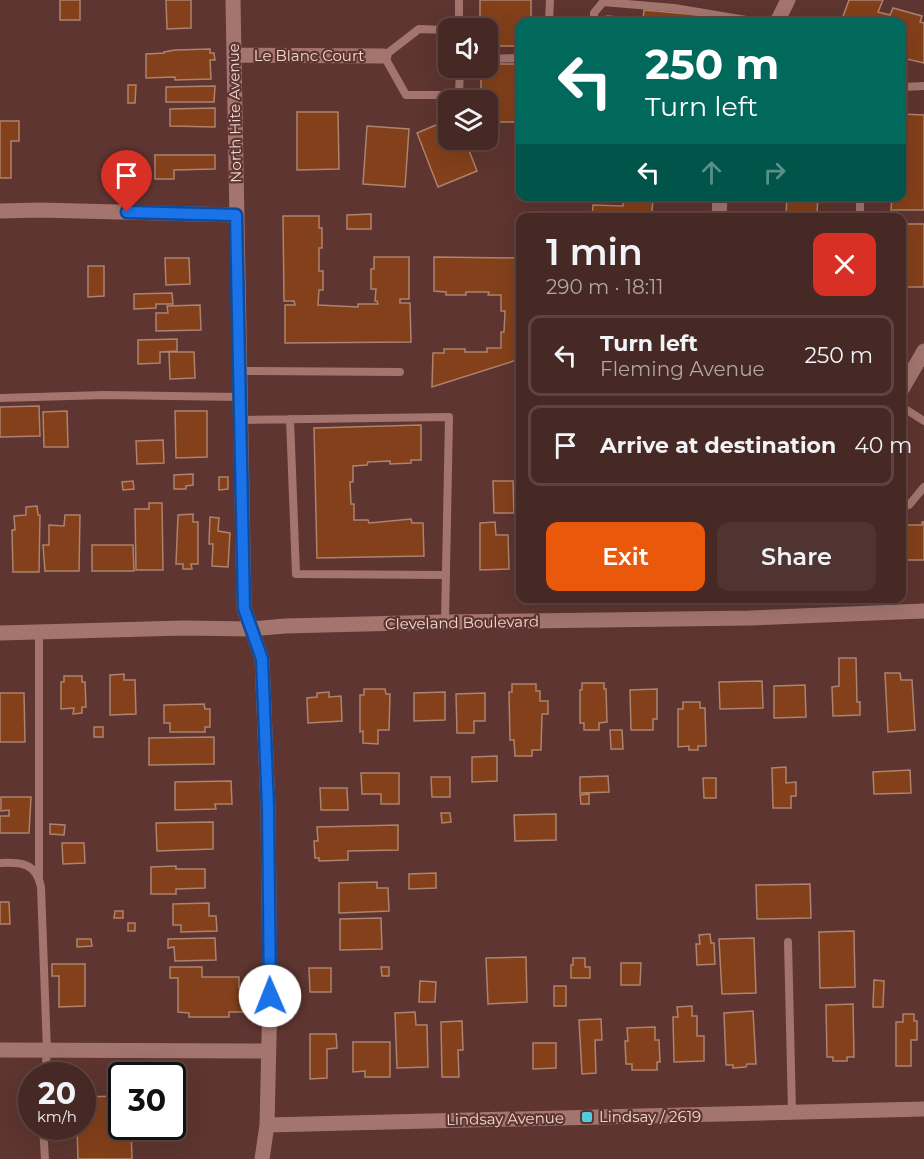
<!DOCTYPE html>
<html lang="en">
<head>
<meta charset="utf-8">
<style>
  body { margin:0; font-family:Montserrat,sans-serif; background:#503431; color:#f1f3f6; height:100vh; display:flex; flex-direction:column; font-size:22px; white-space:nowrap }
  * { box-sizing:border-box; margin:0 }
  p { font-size:20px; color:#b0a6a6 }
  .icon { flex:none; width:33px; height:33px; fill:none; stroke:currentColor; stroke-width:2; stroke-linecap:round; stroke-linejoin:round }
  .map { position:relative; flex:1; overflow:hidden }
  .side { position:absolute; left:516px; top:213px; width:390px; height:390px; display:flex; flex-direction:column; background:#462824; border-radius:12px; box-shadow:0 6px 24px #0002,0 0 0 2px #5e4441 }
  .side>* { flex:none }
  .top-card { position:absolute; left:516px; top:18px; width:390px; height:183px; border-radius:12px; box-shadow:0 6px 24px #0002,0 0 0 2px #5e4441; background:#00695c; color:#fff; overflow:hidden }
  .buttons { position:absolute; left:438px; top:18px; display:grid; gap:12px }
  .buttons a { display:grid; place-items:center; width:60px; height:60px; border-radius:12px; background:#462824; box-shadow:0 6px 24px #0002,0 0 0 2px #5e4441; font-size:30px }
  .speed { position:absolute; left:18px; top:1062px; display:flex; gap:12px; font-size:30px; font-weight:700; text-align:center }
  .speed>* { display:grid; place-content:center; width:78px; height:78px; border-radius:50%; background:#462824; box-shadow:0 6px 24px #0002,0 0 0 2px #5e4441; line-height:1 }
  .speed small { font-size:15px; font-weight:400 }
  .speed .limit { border:3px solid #111; border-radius:9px; background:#fff; color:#111 }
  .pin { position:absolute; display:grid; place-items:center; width:51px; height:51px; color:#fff; margin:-62px -26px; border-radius:50% 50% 50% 0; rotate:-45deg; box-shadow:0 0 6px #0007 }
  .pin .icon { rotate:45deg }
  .me { position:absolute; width:66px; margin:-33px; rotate:359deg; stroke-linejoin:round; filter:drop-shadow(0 0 4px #0008) }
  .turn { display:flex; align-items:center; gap:21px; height:126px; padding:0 30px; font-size:27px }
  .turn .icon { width:78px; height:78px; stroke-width:2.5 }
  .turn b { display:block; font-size:42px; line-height:51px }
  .lanes { display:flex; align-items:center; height:57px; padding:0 30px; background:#0003; justify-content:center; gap:30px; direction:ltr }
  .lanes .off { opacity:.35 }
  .round { display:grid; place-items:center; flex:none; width:63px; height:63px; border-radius:12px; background:#503431 }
  .overview { display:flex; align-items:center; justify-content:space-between; height:102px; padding:0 30px }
  h1 { font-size:36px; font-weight:600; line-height:45px }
  .action { display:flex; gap:12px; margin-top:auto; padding:12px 30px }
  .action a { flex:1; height:69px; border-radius:12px; background:#ea580c; color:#fff; font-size:24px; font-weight:600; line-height:69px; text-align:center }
  .action a+a { background:#503431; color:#f1f3f6 }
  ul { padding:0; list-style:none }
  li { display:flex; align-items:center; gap:18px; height:81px; margin:0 12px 9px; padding:0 18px; border:3px solid #5e4441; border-radius:12px }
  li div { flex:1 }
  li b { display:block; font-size:22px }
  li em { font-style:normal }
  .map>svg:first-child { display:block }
</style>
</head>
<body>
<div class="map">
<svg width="924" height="1159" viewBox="0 0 924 1159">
  <rect width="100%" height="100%" fill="#5e3530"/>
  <path fill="#83401a" stroke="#ad836e" stroke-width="1.5" d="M60 0H80V20H60Z
    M166 0H191V28L167 29Z
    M480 0H531V22H520V46H488V28H480Z
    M849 0H883L878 12 890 15 893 8 922 16 920 22 924 23V63L902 58V22H841Z
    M644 10 699 15V22H606L607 16 643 19Z
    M210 49V53H214L215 60H210L211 79 175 80V77L146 78V54L164 53V52L175 50Z
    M488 64H520V122H488V100H481V68H488Z
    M128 85H136L135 103H128Z
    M215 86 214 102H166V87Z
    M215 108V127L170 126V109Z
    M297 112H338L339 169 297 170Z
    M902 114 924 115V210H891L892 196H902Z
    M448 120V140H465L477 171 438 187 417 133Z
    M0 121H19V141H11V178H0Z
    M367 126 409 129 405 187 363 184Z
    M155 155H215V169L174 170V179H155Z
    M624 196H653L652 213H648V218H592L593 205 623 206Z
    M787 196H818L817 213 846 214V218L786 217Z
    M371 214V229H347V215Z
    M283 216H319V228H322V248H319V271H323V290H319L318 305 358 307V304H378L377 301H375L376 289H371V269H374V257H409V299H400V303H410L411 342 285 343V305H295L294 301H284Z
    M902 224H924V287H902Z
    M434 257 520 258V359L432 387 433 353H444V349H465V352H487V348H501V332H504L505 311H501V295H488L489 292H466V295H446V292L434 291Z
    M165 258H189L190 284 166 285Z
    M88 266H104V296L88 297Z
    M172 293 173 304H156V308L134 309V294Z
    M200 305 201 330 156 331V313H168L167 306Z
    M177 339V351L160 352V363L138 364V340Z
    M169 352H194L195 378 170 379Z
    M39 406 40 436 0 437V407Z
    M67 411 68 447H44L43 412Z
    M175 411H207V457L176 458Z
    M421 425V460H411V463L390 464V461L368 462 367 465 353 466V482H350L351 504H354V520H368L369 523 411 519 412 523H423L424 556 317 558 314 428Z
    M163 440 164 463 137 464 136 441Z
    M193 474V485L186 486V489H174V475Z
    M219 477H228V489L219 490Z
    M133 481 134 489 123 490 122 482Z
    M493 481H513L514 513H494Z
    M149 503H162L163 570H136L135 509H149Z
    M37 506 38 515H40L39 572H13L12 530H15L14 516 26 515V507Z
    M193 514V522H198V564H191L192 569H183V564H176L178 515Z
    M65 515H80L79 571H45L43 545H49V525L64 526Z
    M210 517 219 518 218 531 230 533 228 567 212 566 213 544H209Z
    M495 522 496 535H508L509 569 480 570V523Z
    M922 522H924V560H902V525H922Z
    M92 545H133L134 571H92Z
    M839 658H856L857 702H860V715L833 716 832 687 839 686Z
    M885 673H900L901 680H912L915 730 888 732Z
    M124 674V680H135L136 714 110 715V675Z
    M64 676H82V682H85L86 707H82V713L73 714 74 708 61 709V682H64Z
    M762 681 763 708 720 709 719 682Z
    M582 683H604V689H606L607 722 599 723V730H584V723H580V690H582Z
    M512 684H536V691H540V701H548V714H542L541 750H532V756H515L514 740H510L509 692H512Z
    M805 685 806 717 774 718V686Z
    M364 689H385L386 694H390L389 730H378V744L363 743V731L360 732V695H364Z
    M657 689V719H653V730H631L630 690Z
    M329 692V697L341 696 342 721 308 723 307 698 317 697V693Z
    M445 692V720L414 721V693Z
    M0 693H24L25 742H0Z
    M485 693V721H474V733H457L456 694Z
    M683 702H700V708H705L706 746H698V750H689V746L678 747V709H683Z
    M204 704 205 709H210V727H205V732H170V723H164V705Z
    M94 727H103V737H94Z
    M610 730H622L623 749H611Z
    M214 737V764L149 765V738Z
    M497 756V781L472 782V757Z
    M786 767V783L796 782V796H791V808H773L772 768Z
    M910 770 911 793 874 794 873 772Z
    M361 773H399V804H381V794H362Z
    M608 776 609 792 580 793V777Z
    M431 777H450V797H432Z
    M703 778H716V798H704Z
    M231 781 232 804H215L216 809 175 810V782Z
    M320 788H347L348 810H321Z
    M589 794V804H581L580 795Z
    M1 797H31L29 833H0V816H9V810L1 811Z
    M441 813H450L451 822 442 823Z
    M556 814V840L515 841 514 815Z
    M213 822V849L157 851 156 823Z
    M50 824 65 825 64 835 50 834Z
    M398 825V850L348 851V860L319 861V858H315L314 841H318L317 827Z
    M62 843H84L85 863 63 864Z
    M176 866V869H205V888L176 889V894H151V867Z
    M436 873V888L409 889V874Z
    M377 882V888H388L389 911 339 913V883Z
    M810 884 811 918 757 919 756 885Z
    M0 902H9L10 924H0Z
    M209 903V916H216L217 931 181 932V925H173V904Z
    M115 911H123V918H114Z
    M381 918 382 949 340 950V919Z
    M128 923H135V931H128Z
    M854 931 855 987 820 988 819 932Z
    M710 934 711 943H714L715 964 697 965 696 944H700L699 935Z
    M215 938 216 960 175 961 174 947 168 948V939Z
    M754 938 756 993 722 994 719 939Z
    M77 939H91L92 946 77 947Z
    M526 957 527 1002 488 1004 486 958Z
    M573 958H585V967H590V978H571V965H573Z
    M621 963H641L640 985H621Z
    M52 964H85V1006L59 1007V976H52Z
    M170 967H202V977H239V988H244V1012H229V1017H189V1013L178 1012V978H170Z
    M381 967H389V976H382Z
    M309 968H331V992H310Z
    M874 980 884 981 883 1007H873Z
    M420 981 436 982 435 1002H419Z
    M554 986H566V1006H554Z
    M853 1004 854 1057H847V1061H833V1057H827L826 1005Z
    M692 1006V1016H697V1036H704V1061L674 1062 673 1017H678L677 1007Z
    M753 1011 756 1064H747L746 1067 733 1068V1065H726L724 1013Z
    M415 1012 416 1025H427L428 1067 397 1068 395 1013Z
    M903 1014H914V1021H917V1040H911V1066H896V1022H903Z
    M601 1019 602 1040H595L596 1073 582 1074 579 1020Z
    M462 1021 463 1050H458L459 1077H442L441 1022Z
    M655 1027V1040H659L660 1062H657V1070H632V1064H626L625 1041H628L627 1028Z
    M310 1034H336L337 1048 327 1049V1078L310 1079Z
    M353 1042H390V1077H365V1071L353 1072Z
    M533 1043H556V1068L533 1069Z
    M119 1096 122 1126H131L132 1159H78L77 1126H82V1097Z"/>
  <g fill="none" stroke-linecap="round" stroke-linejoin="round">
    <path stroke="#a4756f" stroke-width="8" d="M459 0V28
      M549 22 550 0
      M594 22V13L603 2 674 8 758 22
      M448 30 419 29 384 56 406 95H459L460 68
      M488 59 520 58
      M902 87 924 86
      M860 218V196
      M239 371 400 372
      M0 398 105 395 240 397
      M902 407 924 421
      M290 419 296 574 445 575
      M240 420 449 417 445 622
      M902 507 909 505 924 487
      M0 863C22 862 36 863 41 887L47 1051 45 1076
      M39 877V631
      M788 942 792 1112
      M43 1126 45 1159"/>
    <path stroke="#a4756f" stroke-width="15" d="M233 0 244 608 262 659 268 807 270 996 267 1125 262 1159
      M777 22 788 0
      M234 55 384 56
      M0 211 40 210 236 215
      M719 218 720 196
      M902 389 924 351
      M0 633 183 628 252 629 285 626 445 622 750 618 924 611
      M0 1050 268 1051
      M267 1125 924 1109"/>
  </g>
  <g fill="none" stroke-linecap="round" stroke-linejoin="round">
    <defs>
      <path id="route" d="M127 212 236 215 244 608 262 659 268 807 270 996"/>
    </defs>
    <use href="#route" stroke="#114b97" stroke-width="15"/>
    <use href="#route" stroke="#1a73e8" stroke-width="10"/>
  </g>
  <rect fill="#53cbdb" stroke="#5e3530" stroke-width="2" x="581" y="1111" width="12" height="12" rx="3"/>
  <g text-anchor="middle" stroke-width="4.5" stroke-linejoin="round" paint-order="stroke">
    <g font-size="15" fill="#f1d7d3" stroke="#5e3530">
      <text x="309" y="61">Le Blanc Court</text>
      <text transform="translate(235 113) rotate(-91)" y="5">North Hite Avenue</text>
      <text transform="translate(462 623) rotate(-1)" y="5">Cleveland Boulevard</text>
      <text transform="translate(505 1119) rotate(-1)" y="5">Lindsay Avenue</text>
    </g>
    <g font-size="15" fill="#f1d7d3" stroke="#5e3530" text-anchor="start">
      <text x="599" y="1122">Lindsay / 2619</text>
    </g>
  </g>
</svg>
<div class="buttons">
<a><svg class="icon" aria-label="sound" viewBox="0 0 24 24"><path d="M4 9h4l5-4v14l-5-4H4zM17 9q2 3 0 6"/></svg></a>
<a><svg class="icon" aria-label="layers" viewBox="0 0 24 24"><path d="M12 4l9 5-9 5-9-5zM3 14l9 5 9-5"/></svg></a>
</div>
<div class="speed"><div>20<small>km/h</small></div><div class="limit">30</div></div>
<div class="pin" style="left:127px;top:212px;background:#d93025"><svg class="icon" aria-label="arrive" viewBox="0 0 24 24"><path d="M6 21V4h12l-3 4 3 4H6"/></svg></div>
<svg class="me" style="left:270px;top:996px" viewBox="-20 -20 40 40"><circle r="19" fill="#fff"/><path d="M0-13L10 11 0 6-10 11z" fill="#1a73e8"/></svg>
<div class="top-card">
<div class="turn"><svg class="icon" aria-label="left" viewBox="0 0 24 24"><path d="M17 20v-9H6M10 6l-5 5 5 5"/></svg><div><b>250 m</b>Turn left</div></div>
<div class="lanes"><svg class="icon" aria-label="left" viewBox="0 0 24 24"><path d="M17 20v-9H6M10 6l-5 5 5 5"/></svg><svg class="icon off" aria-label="ahead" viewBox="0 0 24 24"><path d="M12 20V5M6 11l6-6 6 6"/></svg><svg class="icon off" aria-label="right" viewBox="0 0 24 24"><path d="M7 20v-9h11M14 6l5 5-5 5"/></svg></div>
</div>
<section class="side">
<div class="overview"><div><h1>1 min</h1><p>290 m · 18:11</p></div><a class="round" style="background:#d93025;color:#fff"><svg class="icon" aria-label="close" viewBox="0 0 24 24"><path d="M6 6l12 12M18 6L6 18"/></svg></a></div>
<ul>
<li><svg class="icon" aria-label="left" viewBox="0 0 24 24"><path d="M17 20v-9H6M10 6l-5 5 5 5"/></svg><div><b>Turn left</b><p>Fleming Avenue</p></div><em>250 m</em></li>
<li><svg class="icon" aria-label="arrive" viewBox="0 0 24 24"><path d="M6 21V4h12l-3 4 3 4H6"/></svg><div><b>Arrive at destination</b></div><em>40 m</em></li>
</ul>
<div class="action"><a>Exit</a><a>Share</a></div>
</section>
</div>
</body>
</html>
